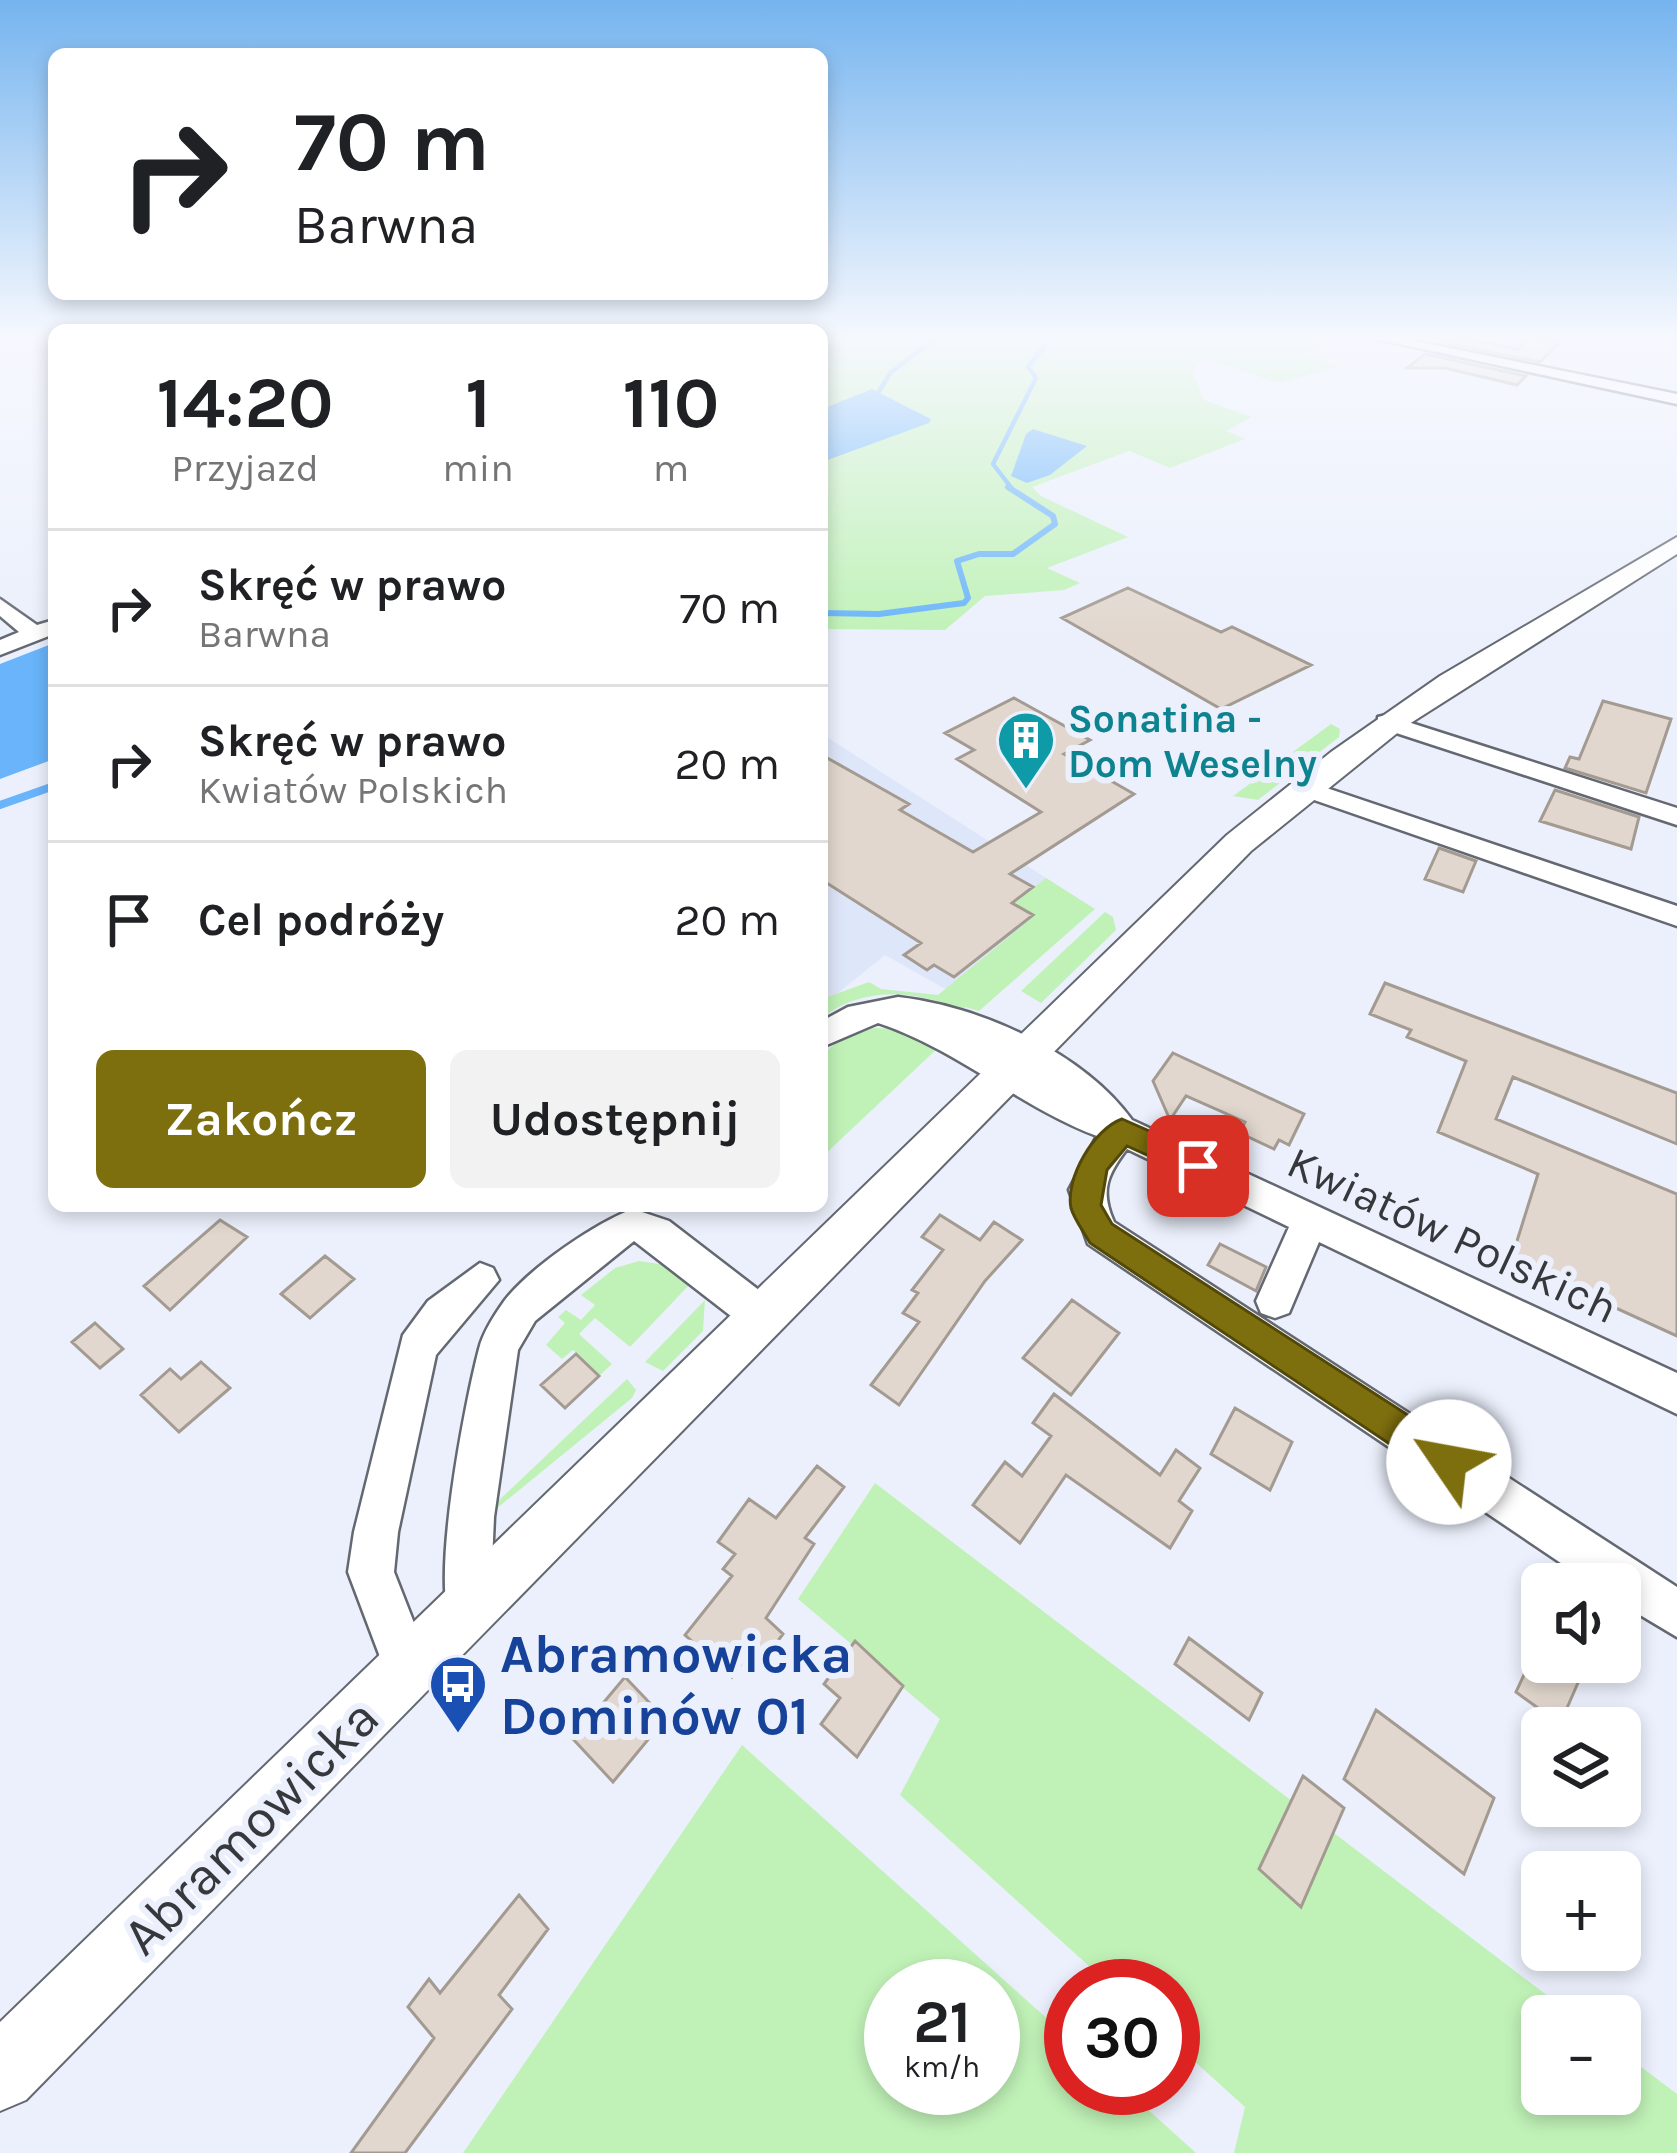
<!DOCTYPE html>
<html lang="pl">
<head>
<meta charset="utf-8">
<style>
  body { margin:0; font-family:Karla,sans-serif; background:#f2f2f2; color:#202124; height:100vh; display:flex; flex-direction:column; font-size:45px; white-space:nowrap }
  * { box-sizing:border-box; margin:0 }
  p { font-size:39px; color:#757577 }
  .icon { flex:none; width:66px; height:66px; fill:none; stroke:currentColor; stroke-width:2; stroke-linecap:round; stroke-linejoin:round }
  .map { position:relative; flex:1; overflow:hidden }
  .sheet { position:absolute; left:48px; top:324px; width:780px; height:888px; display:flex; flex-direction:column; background:#fff; border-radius:18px; box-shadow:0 6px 18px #0003 }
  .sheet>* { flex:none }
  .banner { position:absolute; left:48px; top:48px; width:780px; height:252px; border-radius:18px; box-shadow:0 6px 18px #0003; background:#fff; color:#202124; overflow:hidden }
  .buttons { position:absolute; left:1521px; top:1563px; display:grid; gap:24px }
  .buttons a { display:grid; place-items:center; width:120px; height:120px; border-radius:18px; background:#fff; box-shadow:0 6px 18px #0003; font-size:60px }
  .speed { position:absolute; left:864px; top:1959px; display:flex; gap:24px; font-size:60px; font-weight:700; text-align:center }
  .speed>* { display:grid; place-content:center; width:156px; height:156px; border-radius:50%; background:#fff; box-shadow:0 6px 18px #0003; line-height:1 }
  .speed small { font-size:30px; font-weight:400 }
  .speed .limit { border:18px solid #d22; background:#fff; color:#111 }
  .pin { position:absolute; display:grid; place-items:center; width:102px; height:102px; color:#fff; margin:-51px; border-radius:24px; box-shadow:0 6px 18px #0006 }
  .me { position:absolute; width:132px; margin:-66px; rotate:303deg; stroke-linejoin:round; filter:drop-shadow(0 0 9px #0008) }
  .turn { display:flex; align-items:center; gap:42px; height:252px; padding:0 48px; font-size:54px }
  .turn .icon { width:156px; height:156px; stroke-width:2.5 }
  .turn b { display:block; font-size:84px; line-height:102px }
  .eta { display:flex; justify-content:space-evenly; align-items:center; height:204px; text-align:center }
  .eta b { font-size:72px; font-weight:700; line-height:84px }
  .primary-button { display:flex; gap:24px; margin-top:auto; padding:24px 48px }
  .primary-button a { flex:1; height:138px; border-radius:18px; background:#7e6f0e; color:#fff; font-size:48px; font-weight:700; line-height:138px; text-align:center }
  .primary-button a+a { background:#f2f2f2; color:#202124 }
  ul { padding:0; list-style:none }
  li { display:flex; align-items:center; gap:36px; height:156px; padding:0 48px; border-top:3px solid #e0e0e0 }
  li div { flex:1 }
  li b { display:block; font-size:45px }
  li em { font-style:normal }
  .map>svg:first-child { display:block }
</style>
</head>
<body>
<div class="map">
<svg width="1677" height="2153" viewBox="0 0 1677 2153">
  <rect width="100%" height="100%" fill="#ebf0fc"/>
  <path fill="#dee6f9" d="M822 734 1088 905 965 1000 885 955 822 1006Z"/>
  <path fill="#c0f2b7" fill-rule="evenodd" d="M822 336H1348L1303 355 1338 367 1280 383 1202 358 1192 372 1204 400 1252 417 1226 431 1245 439 1170 468 1129 451 1032 487 1041 496 1128 537 1047 568 1080 583 1064 590 985 596 945 630 822 629V462L931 419 872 389 822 409ZM1033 429 1086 446 1050 475 1027 483Z
    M1331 724 1340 729 1339 737 1258 800 1233 796Z
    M1046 878 1095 909 979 1011 965 1007 961 1011C918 989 861 986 822 1018V999L869 982 881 989 938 995 1034 916 1015 903Z
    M1105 912 1113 917 1116 930 1041 1003 1021 991Z
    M874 1028 901 1029 940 1046 822 1157V1055L838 1041Z
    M639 1261 673 1266 693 1281 630 1347 595 1318 579 1334 612 1364 600 1375 573 1350 562 1359 546 1345 565 1323 558 1317 566 1310 581 1320 595 1305 581 1295 615 1268Z
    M705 1300 703 1331 663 1371 645 1362Z
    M627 1379 636 1390 632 1398 491 1513 496 1503Z
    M875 1483 1574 2016H1542V2094H1620V2051L1677 2094V2153H1234L1245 2107 1173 2042V1986H1111L900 1795 940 1719 798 1599Z
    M742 1745 1071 2040V2088H1124L1196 2153H463ZM891 1986H993V2088H891Z"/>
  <path fill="#69b4fa" d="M872 389 931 419 929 423 822 462V409Z
    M1033 429 1087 446 1050 475 1027 483 1011 476 1026 434Z
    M54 643V759L0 779V664Z"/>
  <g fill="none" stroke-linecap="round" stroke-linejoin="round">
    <path stroke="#69b4fa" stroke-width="4.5" d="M878 393 891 372 939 336
      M1013 490 993 464 1036 378 1028 367 1052 336"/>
    <path stroke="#69b4fa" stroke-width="6" d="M822 613 879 614 964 603 968 598 957 561 979 554H1013L1055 524 1053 516 1008 487"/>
    <path stroke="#69b4fa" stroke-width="8" d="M0 805 54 786"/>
  </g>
  <path fill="#e1d7ce" stroke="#a39a91" stroke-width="3" d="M1530 336 1561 341 1540 362 1441 342 1458 337 1518 349Z
    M1425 354 1526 376 1517 385 1445 368H1407Z
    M1128 588 1221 632 1232 627 1311 665 1221 709 1062 618Z
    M1014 698 1090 740 1064 754 1134 794 1010 874 1033 887 1012 903 1033 915 954 977 934 965 927 970 904 955 921 943 822 880V755L909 804 900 810 973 852 1041 812 957 759 974 750 945 733Z
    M1603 701 1671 719 1646 793 1565 768 1570 757 1579 759Z
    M1555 790 1639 817 1631 849 1540 821Z
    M1439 848 1476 861 1463 892 1425 879Z
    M1385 983 1677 1093V1144L1513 1077 1496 1119 1677 1194V1336L1511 1260 1538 1174 1438 1132 1466 1061 1407 1037 1411 1030 1370 1014Z
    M1173 1053 1304 1114 1289 1145 1279 1140 1274 1149 1240 1133 1245 1122 1186 1096 1170 1120 1153 1081Z
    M940 1215 980 1240 994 1222 1022 1240 985 1281 899 1405 871 1385 919 1322 903 1313 918 1293 912 1290 943 1250 922 1237Z
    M220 1220 247 1237 170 1310 144 1286Z
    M1220 1244 1266 1267 1256 1291 1208 1265Z
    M325 1256 354 1279 310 1318 281 1294Z
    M1072 1300 1119 1333 1071 1395 1023 1358Z
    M95 1323 123 1349 100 1368 72 1342Z
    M576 1354 599 1376 565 1408 541 1385Z
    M201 1362 230 1388 179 1432 141 1395 170 1369 181 1379Z
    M1054 1394 1160 1475 1176 1450 1200 1468 1179 1501 1192 1511 1170 1548 1066 1475 1020 1543 973 1505 1005 1462 1022 1476 1051 1436 1033 1423Z
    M1235 1408 1292 1442 1270 1490 1211 1454Z
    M817 1466 844 1487 805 1538 814 1544 766 1618 783 1634 756 1671 744 1660 732 1677 685 1635 732 1576 723 1569 735 1554 718 1542 749 1499 776 1518Z
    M1189 1638 1262 1693 1249 1720 1175 1664Z
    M855 1641 903 1686 857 1757 821 1724 840 1698 824 1684Z
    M1530 1662H1587L1560 1724 1516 1692Z
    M625 1677 665 1719 613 1782 573 1739Z
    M1376 1710 1494 1798 1464 1874 1344 1779Z
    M1303 1776 1344 1808 1301 1907 1259 1869Z
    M519 1895 548 1929 499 1995 512 2009 405 2153H351L434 2038 408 2007 429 1979 440 1993Z"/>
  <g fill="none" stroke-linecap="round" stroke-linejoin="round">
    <defs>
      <path id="minor" d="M1363 336H1390L1677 394V404Z
        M0 599 37 625 54 620V634L0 655V640L19 632 0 616Z
        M1386 715 1677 808V825L1378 727V717Z
        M1303 780 1677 906V926L1294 793V783Z
        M898 997C979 1006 1083 1052 1132 1120L1677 1373V1414L1319 1242 1289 1313 1275 1318 1261 1313 1256 1301 1289 1227 1127 1149C1107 1175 1100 1191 1114 1222L1677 1587V1637L1620 1603V1584H1592L1088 1244 1069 1190 1097 1136C1020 1107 957 1049 878 1023L822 1047V1021L848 1007Z
        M633 1209 669 1221 777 1304 783 1317 777 1330 763 1335 749 1330 634 1241 535 1321 518 1350 494 1517 490 1608 483 1624 467 1631 451 1624C431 1578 465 1402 479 1349 483 1332 495 1314 505 1300 530 1268 595 1223 633 1209Z
        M480 1263 493 1268 499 1280 436 1355 398 1532 394 1572 432 1669 425 1686 408 1693 391 1686 348 1572 354 1532 403 1335 428 1301Z"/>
      <path id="major" d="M1677 537V554L1406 726 1251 851 26 2100 0 2111V2022L1227 835 1331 752 1440 676Z"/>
    </defs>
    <use href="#minor" stroke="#636871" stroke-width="5"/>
    <use href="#major" stroke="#636871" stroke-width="4"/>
    <use href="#minor" fill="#fff" fill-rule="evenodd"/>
    <use href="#major" fill="#fff" fill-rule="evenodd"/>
  </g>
  <linearGradient id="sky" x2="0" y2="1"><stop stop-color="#75b4ef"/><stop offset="0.53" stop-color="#f6f8fe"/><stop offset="1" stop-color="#f6f8fe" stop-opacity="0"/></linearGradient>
  <rect width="1677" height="637" fill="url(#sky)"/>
  <path fill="#7e6f0e" stroke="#524809" stroke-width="3" d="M1122 1119 1208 1157 1212 1166 1198 1178 1127 1146 1107 1170 1101 1205 1112 1224 1462 1450 1467 1462 1462 1475 1449 1480 1436 1475 1090 1243C1084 1232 1074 1219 1071 1208 1065 1178 1094 1129 1122 1119Z"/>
  <defs>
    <symbol id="building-pin" viewBox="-11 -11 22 30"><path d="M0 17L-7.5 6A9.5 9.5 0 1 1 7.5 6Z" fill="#0f9aa8" stroke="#ebf0fc"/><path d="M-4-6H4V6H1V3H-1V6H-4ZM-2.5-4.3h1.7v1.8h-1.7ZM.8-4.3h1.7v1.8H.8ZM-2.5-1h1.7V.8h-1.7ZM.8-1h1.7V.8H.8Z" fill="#fff"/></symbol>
    <symbol id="bus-pin" viewBox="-11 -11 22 30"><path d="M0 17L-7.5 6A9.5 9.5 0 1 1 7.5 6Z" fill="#1a4fb4" stroke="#ebf0fc"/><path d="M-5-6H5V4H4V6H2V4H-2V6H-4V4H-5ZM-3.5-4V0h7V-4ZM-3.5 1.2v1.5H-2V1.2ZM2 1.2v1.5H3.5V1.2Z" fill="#fff"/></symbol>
  </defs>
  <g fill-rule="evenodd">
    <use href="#building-pin" x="993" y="707" width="66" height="90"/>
    <use href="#bus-pin" x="425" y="1651" width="66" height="90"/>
  </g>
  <g text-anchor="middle" stroke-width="12" stroke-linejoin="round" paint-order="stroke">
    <g font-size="39" font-weight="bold" fill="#0d838f" stroke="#ebf0fc" text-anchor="start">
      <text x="1068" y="732">Sonatina -<tspan x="1068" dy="45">Dom Weselny</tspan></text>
    </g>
    <g font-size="45" fill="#36383c" stroke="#ebf0fc">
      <text transform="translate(1453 1234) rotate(25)" y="16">Kwiatów Polskich</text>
    </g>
    <g font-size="54" font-weight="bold" fill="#164399" stroke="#ebf0fc" text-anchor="start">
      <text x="500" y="1672">Abramowicka<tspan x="500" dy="62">Dominów 01</tspan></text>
    </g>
    <g font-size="54" fill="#36383c" stroke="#ebf0fc">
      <text transform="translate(250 1826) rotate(-45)" y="19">Abramowicka</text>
    </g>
  </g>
</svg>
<div class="buttons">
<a><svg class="icon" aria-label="sound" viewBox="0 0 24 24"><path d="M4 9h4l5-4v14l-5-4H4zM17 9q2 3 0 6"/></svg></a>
<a><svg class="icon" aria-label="layers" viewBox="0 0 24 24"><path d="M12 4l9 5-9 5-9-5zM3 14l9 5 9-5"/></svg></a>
<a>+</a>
<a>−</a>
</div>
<div class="speed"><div>21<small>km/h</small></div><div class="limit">30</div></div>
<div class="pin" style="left:1198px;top:1166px;background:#d93025"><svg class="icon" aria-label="arrive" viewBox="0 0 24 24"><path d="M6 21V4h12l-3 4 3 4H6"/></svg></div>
<svg class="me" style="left:1449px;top:1462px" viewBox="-20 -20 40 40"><circle r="19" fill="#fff"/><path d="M0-13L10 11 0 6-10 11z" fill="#7e6f0e"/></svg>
<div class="banner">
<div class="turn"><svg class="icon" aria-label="right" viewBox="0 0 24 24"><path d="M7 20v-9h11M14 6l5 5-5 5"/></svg><div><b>70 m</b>Barwna</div></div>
</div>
<section class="sheet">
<div class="eta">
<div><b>14:20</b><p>Przyjazd</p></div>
<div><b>1</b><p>min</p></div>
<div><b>110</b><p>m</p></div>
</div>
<ul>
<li><svg class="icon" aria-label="right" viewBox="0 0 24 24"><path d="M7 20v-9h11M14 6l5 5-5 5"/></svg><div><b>Skręć w prawo</b><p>Barwna</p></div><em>70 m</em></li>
<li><svg class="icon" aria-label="right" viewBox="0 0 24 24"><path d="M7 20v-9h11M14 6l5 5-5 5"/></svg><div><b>Skręć w prawo</b><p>Kwiatów Polskich</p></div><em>20 m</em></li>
<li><svg class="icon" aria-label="arrive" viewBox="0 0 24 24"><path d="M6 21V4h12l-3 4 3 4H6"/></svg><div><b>Cel podróży</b></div><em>20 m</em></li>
</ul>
<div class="primary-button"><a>Zakończ</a><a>Udostępnij</a></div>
</section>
</div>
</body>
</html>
